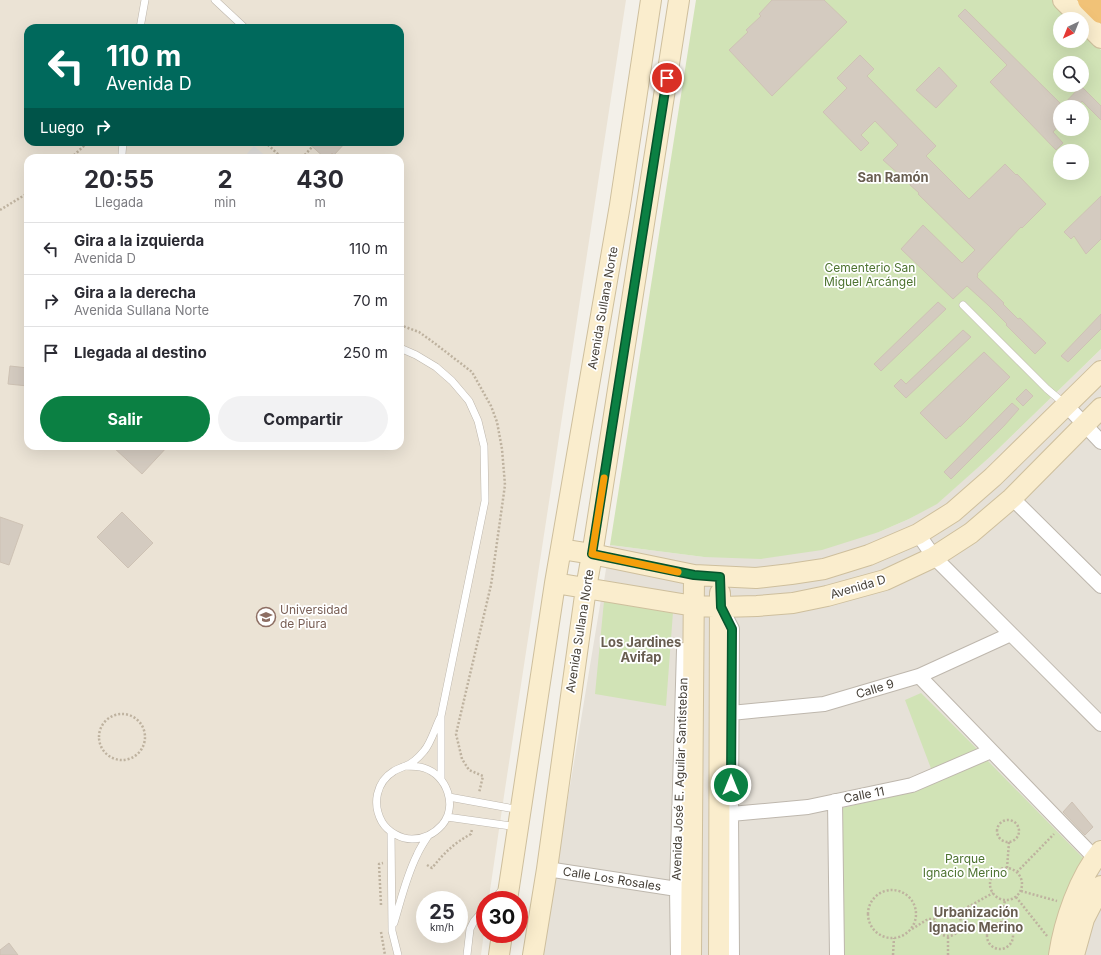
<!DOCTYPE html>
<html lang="es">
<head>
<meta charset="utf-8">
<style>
  body { margin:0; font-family:Inter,sans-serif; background:#f2f2f3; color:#2b2b33; height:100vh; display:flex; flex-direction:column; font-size:15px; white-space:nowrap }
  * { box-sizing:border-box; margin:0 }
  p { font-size:13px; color:#7c7c81 }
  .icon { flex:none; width:22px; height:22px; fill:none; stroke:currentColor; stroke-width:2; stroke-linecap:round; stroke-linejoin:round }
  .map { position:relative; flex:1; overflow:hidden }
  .side { position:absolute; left:24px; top:154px; width:380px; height:296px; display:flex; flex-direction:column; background:#fff; border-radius:12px; box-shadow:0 4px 16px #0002 }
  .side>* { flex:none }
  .guide { position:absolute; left:24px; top:24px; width:380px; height:122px; border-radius:12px; box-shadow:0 4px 16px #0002; background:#00695c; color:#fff; overflow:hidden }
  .needle { width:26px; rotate:223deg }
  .buttons { position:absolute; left:1053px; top:12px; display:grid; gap:8px }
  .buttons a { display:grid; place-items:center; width:36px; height:36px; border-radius:50%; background:#fff; box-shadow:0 4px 16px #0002; font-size:20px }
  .speed { position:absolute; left:416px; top:891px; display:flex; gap:8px; font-size:20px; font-weight:700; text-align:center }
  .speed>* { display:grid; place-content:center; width:52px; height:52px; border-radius:50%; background:#fff; box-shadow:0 4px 16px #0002; line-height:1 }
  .speed small { font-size:10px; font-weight:400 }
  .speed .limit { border:6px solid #d22; background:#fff; color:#111 }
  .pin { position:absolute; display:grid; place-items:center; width:34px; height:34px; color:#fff; margin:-17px; border:2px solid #fff; border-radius:50%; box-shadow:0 1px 4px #0007 }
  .me { position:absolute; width:44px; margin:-22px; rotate:0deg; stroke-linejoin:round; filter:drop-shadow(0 0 3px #0008) }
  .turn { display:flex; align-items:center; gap:14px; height:84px; padding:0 16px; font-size:18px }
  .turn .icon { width:52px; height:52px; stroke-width:2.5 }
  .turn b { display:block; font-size:28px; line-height:34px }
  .then { display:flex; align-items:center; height:38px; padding:0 16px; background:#0003; gap:8px; font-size:15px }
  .eta { display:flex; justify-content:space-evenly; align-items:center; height:68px; text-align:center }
  .eta b { font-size:24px; font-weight:700; line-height:28px }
  .action { display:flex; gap:8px; margin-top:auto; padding:8px 16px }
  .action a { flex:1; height:46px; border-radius:24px; background:#0b8043; color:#fff; font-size:16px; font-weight:700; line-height:46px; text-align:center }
  .action a+a { background:#f2f2f3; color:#2b2b33 }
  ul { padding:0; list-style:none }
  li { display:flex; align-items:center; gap:12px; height:52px; padding:0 16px; border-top:1px solid #e1e1e2 }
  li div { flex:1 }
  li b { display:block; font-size:15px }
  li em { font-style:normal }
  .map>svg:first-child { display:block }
</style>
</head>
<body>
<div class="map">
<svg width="1101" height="955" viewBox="0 0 1101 955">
  <rect width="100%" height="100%" fill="#f3f0e9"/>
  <path fill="#e6e1d8" d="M1101 349V955H542L610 545 704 557 879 532 909 519 937 503 991 456Z"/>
  <path fill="#ebe3d5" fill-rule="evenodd" d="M0 0H626L505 789 489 897 485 900V901L479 908 485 914V925L481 955H0ZM28 28H400V142H28ZM28 158H400V446H28ZM425 900H459V934H425Z"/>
  <path fill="#d1e3b6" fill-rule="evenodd" d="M696 0H1053L1071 19H1060V41H1082V30L1101 50V349L991 456 937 504 909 519 879 532 822 550 761 559 704 557 610 545ZM1060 63H1082V85H1060ZM1060 107H1082V129H1060ZM1060 151H1082V173H1060Z
    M604 601 673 612 666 706 595 694Z
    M921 693 979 751 932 771 905 700Z
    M987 760 1085 860 1052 955H843L842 808 905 793Z"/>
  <path fill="#e2e0dd" d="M254 146 268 158H243Z"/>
  <path fill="#d4cbc0" stroke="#cec2b4" d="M772 0H824L847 22 772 96 729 50 748 32 746 30 761 16 759 14Z
    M965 9 1060 103V124L1053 132 1063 143 1056 150 990 82 1007 65 958 16Z
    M860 55 874 69 867 76 936 146 926 156 969 199 1005 164 1016 175 1017 174 1046 204 1022 228 1021 227 977 274 978 275 977 277 1004 303 1003 304 1018 319 1020 318 1046 343 1035 354 1006 325 1007 324 988 305 967 286 953 299 901 249 923 225 962 263 975 250 918 194 919 193 910 185V184L883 160 898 145 875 121 861 135 869 143 861 151 823 112 847 88 837 78Z
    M939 67 957 86 936 108 916 90Z
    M1081 86 1101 106V120L1082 101 1077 107H1061Z
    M307 142H346L334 155 332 153 328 158H325Z
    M1101 196V239L1086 254 1074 236 1071 239 1064 232Z
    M938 302 946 309 881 371 874 364Z
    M1101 314V329L1068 362 1061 356Z
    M963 330 971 337 906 398 894 386 901 379 906 384Z
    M984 352 1010 377 960 427V426L946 439 920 413Z
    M10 366 28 368V386L8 384Z
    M1026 389 1033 396 1023 406 1016 399Z
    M1012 403 1019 409 1004 426 951 479 944 472Z
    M112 446H168L142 474Z
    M122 512 153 543 128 568 97 537Z
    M0 517 23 525 9 565 0 562Z
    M1072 802 1093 827 1085 835 1063 812Z
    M9 943 18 955H0V950Z"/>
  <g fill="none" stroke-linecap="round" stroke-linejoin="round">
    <defs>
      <path id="lane" d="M215 0 245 28
        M140 28 145 0
        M123 142 122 154 123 158
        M963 305 1047 389 1066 405
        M400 348 416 355 436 367 452 381 469 401 478 421 484 446 485 501 441 716V779
        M406 766C413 766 418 766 424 768 447 775 458 806 442 825 434 834 424 839 412 839 401 839 388 832 382 822 372 804 376 782 394 771 397 769 401 768 405 766 412 764 419 757 424 751 431 743 435 728 440 718
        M449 797 520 810
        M447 817 518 827
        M391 832 392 931 398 955
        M493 900 503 889
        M394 923C401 900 406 877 417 855 420 848 424 842 428 836
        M467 955 470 929 474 921 485 909"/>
      <path id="street" d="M1066 405 1101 442
        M1012 498 1101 586
        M918 534 934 557 1101 724
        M721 608 732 629 731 814 732 955
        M919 676 1095 858
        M731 713 824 704 919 676 1011 634
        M835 801 837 955
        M731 814 808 807 912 785 991 751
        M547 869 677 889
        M678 955 677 889 684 650"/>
      <path id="secondary" d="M1063 0 1101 38
        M561 549 592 554 694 575 756 578 791 574 824 569 869 555 918 534 953 512 993 477 1101 371
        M555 583 694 606 721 607 757 606 793 603 827 596 885 580 934 557 971 533 1012 498 1101 408
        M507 900 555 583 620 205 651 0
        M499 955 502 934
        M533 955 547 869 586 588 593 549 679 0
        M691 955 694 575
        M719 955 720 593
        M1059 955C1064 922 1079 877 1101 851
        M1074 955 1084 919 1101 886"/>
      <path id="highway" d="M1089 0 1101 12"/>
    </defs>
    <use href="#lane" stroke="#beb7ad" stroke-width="8"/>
    <use href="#street" stroke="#beb7ad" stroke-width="16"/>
    <use href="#secondary" stroke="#cebf9d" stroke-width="22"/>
    <use href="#highway" stroke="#cf9747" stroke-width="24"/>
    <path stroke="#beb29f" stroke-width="2.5" stroke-dasharray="2 2" stroke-linecap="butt" d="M265 142 282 158
      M71 158 88 142
      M302 158 312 147
      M0 210 28 193
      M400 325 419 332 433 342 472 372 491 406 497 422 502 449 505 485 491 585 456 734 462 759 469 770 483 776 479 793
      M99 737a23 23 0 1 1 46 0a23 23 0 1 1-46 0Z
      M997 831a11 11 0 1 1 22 0a11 11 0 1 1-22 0Z
      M427 865 432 868C445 852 453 844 471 834L472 829
      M990 884a16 16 0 1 1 32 0a16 16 0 1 1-32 0Z
      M1007 868 1009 842
      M1017 872 1054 834
      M868 914a24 24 0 1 1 48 0a24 24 0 1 1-48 0Z
      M1021 891 1057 901
      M1016 897 1047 936
      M381 905 379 864 383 863
      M935 923a13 13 0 1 1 26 0a13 13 0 1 1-26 0Z
      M957 913 993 893
      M519 919 521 909
      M987 936a13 13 0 1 1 26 0a13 13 0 1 1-26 0Z
      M1001 923 1005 900
      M912 929 928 919H935
      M381 932 385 955
      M948 937V955
      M893 955 894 938"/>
    <use href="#lane" stroke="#fff" stroke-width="7"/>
    <use href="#street" stroke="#fff" stroke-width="14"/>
    <use href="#secondary" stroke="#faedcd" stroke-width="20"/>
    <use href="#highway" stroke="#f1c277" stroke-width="22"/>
  </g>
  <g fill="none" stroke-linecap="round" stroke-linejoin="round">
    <defs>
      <path id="route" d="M667 78 592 554 694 575 720 577 721 607 732 629 731 785"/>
    </defs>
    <use href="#route" stroke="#07532c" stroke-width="10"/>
    <use href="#route" stroke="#0b8043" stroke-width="7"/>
    <path stroke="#f59e0b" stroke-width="7" d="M604 478 592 554 678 572"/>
  </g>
  <defs>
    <symbol id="university-ring" viewBox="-11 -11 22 22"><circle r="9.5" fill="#fff" stroke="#8d6e63" stroke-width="1.5"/><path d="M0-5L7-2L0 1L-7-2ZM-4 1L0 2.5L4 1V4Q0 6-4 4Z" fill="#8d6e63"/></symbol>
  </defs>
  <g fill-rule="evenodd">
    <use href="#university-ring" x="255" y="606" width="22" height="22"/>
  </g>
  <g text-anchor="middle" stroke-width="3.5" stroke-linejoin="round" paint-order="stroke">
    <g font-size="12" fill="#4d7330" stroke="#fff">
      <text x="870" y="272">Cementerio San<tspan x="870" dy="14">Miguel Arcángel</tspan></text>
      <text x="965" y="863">Parque<tspan x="965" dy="14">Ignacio Merino</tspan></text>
    </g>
    <g font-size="12" fill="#464038" stroke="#fff">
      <text transform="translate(603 308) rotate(-80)" y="4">Avenida Sullana Norte</text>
      <text transform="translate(858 587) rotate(-16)" y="4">Avenida D</text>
      <text transform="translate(580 631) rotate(-81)" y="4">Avenida Sullana Norte</text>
      <text transform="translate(875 689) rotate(-17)" y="4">Calle 9</text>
      <text transform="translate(680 779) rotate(-88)" y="4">Avenida José E. Aguilar Santisteban</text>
      <text transform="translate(864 795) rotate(-11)" y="4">Calle 11</text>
      <text transform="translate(612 879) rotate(9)" y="4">Calle Los Rosales</text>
    </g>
    <g font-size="12" fill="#785e54" stroke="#fff" text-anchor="start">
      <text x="280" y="614">Universidad<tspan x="280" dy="14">de Piura</tspan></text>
    </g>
    <g font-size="13" font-weight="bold" fill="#685d50" stroke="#fff">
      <text x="893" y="182">San Ramón</text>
      <text x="641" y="647">Los Jardines<tspan x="641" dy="15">Avifap</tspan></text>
      <text x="976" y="917">Urbanización<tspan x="976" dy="15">Ignacio Merino</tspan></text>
    </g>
  </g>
</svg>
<div class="buttons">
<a><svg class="needle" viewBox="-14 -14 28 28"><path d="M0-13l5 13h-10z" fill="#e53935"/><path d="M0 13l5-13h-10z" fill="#7c7c81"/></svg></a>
<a><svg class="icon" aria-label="search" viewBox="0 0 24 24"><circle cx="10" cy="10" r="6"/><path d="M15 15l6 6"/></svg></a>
<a>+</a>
<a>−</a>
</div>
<div class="speed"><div>25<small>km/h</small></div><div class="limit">30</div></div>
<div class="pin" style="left:667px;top:78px;background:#d93025"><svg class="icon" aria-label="arrive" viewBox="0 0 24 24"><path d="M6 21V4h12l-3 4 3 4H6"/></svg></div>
<svg class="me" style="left:731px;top:785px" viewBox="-20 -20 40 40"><circle r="17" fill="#0b8043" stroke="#fff" stroke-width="3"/><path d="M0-11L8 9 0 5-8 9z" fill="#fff"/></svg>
<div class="guide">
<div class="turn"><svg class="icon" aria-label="left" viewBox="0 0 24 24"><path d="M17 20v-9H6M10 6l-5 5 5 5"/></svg><div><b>110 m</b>Avenida D</div></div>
<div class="then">Luego<svg class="icon" aria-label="right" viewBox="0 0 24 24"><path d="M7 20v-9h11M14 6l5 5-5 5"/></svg></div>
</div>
<section class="side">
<div class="eta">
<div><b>20:55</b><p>Llegada</p></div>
<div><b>2</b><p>min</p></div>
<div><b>430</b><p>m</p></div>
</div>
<ul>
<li><svg class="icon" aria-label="left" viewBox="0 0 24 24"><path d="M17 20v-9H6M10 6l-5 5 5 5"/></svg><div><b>Gira a la izquierda</b><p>Avenida D</p></div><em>110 m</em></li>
<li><svg class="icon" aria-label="right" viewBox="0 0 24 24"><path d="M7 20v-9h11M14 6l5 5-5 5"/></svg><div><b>Gira a la derecha</b><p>Avenida Sullana Norte</p></div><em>70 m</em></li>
<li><svg class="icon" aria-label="arrive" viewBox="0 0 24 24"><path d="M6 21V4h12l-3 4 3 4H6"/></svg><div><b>Llegada al destino</b></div><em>250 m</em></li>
</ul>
<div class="action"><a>Salir</a><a>Compartir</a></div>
</section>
</div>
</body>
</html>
